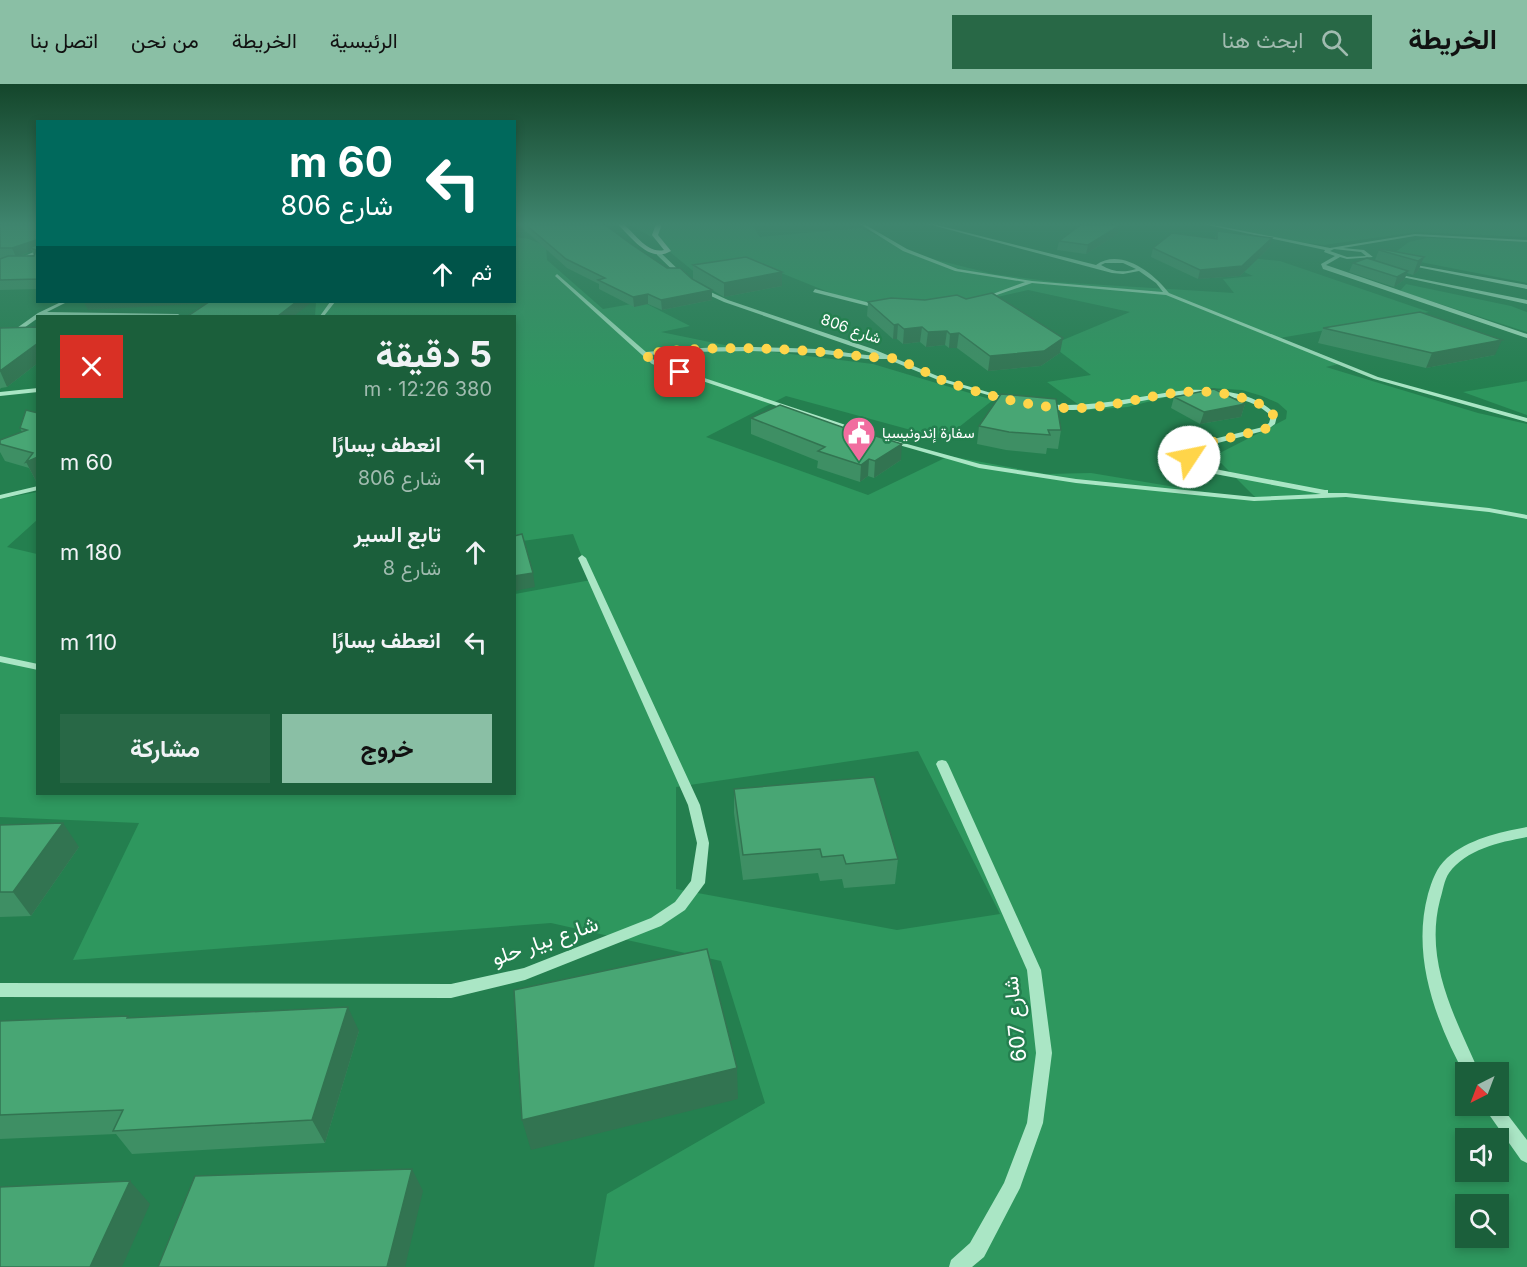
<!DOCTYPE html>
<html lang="ar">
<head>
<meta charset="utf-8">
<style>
  body { margin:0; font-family:Inter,Vazirmatn,sans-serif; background:#286846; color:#f1f3f6; direction:rtl; height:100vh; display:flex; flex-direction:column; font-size:22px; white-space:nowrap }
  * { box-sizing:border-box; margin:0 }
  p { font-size:20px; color:#a0bbaf }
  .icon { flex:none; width:33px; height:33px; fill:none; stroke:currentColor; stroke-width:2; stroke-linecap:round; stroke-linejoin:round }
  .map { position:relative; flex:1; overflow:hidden; direction:ltr }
  .sheet { position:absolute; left:36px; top:231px; width:480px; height:480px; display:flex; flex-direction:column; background:#1b5f3b; border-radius:0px; box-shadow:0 3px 9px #0003; direction:rtl }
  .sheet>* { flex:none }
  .banner { position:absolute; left:36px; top:36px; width:480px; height:183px; border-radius:0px; box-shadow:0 3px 9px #0003; direction:rtl; background:#00695c; color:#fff; overflow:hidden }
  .needle { width:39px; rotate:222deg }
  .controls { position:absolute; left:1455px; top:978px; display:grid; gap:12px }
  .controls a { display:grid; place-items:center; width:54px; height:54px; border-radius:0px; background:#1b5f3b; box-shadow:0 3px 9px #0003; font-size:30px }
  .pin { position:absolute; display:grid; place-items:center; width:51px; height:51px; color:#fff; margin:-26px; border-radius:12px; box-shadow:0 3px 9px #0006 }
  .me { position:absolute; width:66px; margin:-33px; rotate:56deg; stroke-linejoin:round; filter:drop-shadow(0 0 4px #0008) }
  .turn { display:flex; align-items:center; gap:21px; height:126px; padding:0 24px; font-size:27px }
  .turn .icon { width:78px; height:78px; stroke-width:2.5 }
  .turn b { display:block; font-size:42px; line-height:51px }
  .then { display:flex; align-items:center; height:57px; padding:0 24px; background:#0003; gap:12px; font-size:22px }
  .round { display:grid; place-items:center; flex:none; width:63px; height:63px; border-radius:0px; background:#286846 }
  .head { display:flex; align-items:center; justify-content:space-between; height:102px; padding:0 24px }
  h1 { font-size:36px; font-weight:700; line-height:45px }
  .action { display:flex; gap:12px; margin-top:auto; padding:12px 24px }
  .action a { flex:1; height:69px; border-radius:0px; background:#8abfa5; color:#111; font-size:24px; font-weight:700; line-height:69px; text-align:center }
  .action a+a { background:#286846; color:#f1f3f6 }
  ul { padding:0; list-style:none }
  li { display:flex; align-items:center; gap:18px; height:90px; padding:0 24px }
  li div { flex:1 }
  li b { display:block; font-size:22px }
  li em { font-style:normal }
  header { display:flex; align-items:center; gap:36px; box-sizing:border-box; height:84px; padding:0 30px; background:#8abfa5; color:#111 }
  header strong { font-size:28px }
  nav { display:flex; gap:33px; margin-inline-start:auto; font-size:21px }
  .search { width:420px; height:54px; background:#286846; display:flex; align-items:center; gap:15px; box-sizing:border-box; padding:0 21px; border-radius:0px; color:#a0bbaf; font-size:22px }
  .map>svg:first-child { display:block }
</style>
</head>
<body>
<header>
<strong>الخريطة</strong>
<div class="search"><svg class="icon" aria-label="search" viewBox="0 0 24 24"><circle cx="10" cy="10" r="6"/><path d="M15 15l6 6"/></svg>ابحث هنا</div>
<nav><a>الرئيسية</a><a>الخريطة</a><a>من نحن</a><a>اتصل بنا</a></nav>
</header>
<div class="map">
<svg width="1527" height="1183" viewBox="0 0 1527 1183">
  <rect width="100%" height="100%" fill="#247f4f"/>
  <path fill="#2e975e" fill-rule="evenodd" d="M629 140H751L760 153 861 144 921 172 993 190 1055 198 1234 209 1223 195 1253 192 1233 183 1154 164 1280 177 1429 228 1280 254 1343 279 1326 283 1478 329 1527 340V1183H594L607 1110 765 1019 721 877 551 839 73 876 139 739 0 733V415L37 408V436L7 463 37 470 38 578 35 579 38 580V710H514L515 510 591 496 573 450 515 458 514 232H315L316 218H514L515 153 529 155 546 162 547 176 603 225 643 218 690 242 661 248 734 263 873 280 993 316 944 355 786 312 706 353 868 411 949 372 1046 390 1091 389 1259 417 1214 372 1286 335 1287 327 1278 319 1262 312 1242 306 1210 304 1193 306 1128 323 1086 326 1047 298 1091 291 1051 261 1130 228 1028 206 958 222 899 225 843 214 759 180 698 191 653 154ZM918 667 1000 830 897 846 676 805V703ZM1466 988H1498V1022H1466ZM1466 1054H1498V1088H1466ZM1466 1120H1498V1154H1466Z
    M1213 140H1527V153L1416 148 1324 161 1298 158Z
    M1427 154 1527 158V199L1390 172 1409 158Z
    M1406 200 1511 222 1527 228V248L1400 207Z
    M1527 297V331L1463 308Z"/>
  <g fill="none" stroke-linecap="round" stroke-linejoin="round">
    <path fill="#aae6c5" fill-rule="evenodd" d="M860 140H864L907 165 958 185 1032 197 1163 208 1156 199 1139 187 1123 190 1112 189 928 140H933L1096 181C1120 163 1154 189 1169 209L1378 293 1527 334V338L1374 295 1166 211 1032 199 982 216V214L1025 198 955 187 903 167ZM1105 179H1123L1136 185C1124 189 1112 188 1101 181Z
      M1203 140H1209L1330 164 1415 150 1527 156V158L1415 152 1343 164 1364 166 1373 173 1347 175 1340 173 1326 181 1527 250V254L1323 185 1321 180 1335 172 1324 168 1325 166ZM1334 165 1361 168 1366 172 1347 173 1330 167Z
      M38 166V169L18 178 14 177Z
      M657 169H661L686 193V195H682L657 171Z
      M1405 179 1527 201V205L1407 181Z
      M1391 189 1527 216V220L1393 191Z
      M557 190 646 268C702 262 759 262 816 265 838 267 859 271 880 272L724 218 700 207 702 204 728 216 873 265 947 296 1015 316 1012 318 943 298 887 275H867L815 269 751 267 687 268 649 271 656 278 873 350 866 352 652 280 555 192Z
      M815 205 882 222 883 223 880 225 813 208Z
      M61 218H67L47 228 178 230 181 232H38V234L0 261V256L38 229Z
      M330 218H335L324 232H320Z
      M38 304V308L0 312V308Z
      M1188 306C1218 305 1257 308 1277 332L1275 340 1267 346 1199 364 1193 367V372L1206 381 1220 386 1325 406H1328V409H1346L1489 424 1527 431V435L1489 428 1346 413 1254 417 1076 399 979 384 885 357 889 355 980 380 1076 395 1254 413 1321 410 1215 390 1200 385 1186 375 1185 366 1193 360 1263 343 1269 339 1271 332C1260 321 1248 317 1234 314 1179 301 1128 325 1073 326 1063 326 1050 327 1042 322L1045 320C1096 325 1138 311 1188 306Z
      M38 402V406L0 415V411Z
      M582 471 586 474 700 721 709 759 705 799 685 826 661 842 525 896 451 914 0 913V899L451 900 524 884 651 834 675 818 691 797 697 759 688 721 578 474Z
      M0 572 38 580V586L0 578Z
      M942 676 946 677 948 680 1041 886 1052 969 1043 1039 1020 1104 984 1173 972 1183H949L951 1176 970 1159 1004 1099 1027 1039 1036 969 1027 886 936 680 938 677Z
      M1527 743V753C1500 758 1466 765 1449 789 1444 796 1443 807 1440 816 1424 878 1455 933 1479 988H1466V993C1436 938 1411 873 1428 810 1432 797 1436 784 1447 774 1468 755 1500 748 1527 743Z
      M1498 1018 1527 1056V1079L1521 1076 1483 1022H1498Z"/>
    <path fill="#ebfdf4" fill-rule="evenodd" d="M617 140H623C635 149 647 170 664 166L652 151 656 140H662L658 151 671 167C649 180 632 153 617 140Z"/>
  </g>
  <path fill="#3e8f64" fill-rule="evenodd" d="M0 140H38V205L0 206V175L4 174H0ZM32 167 34 171 19 172Z
    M519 140H604L631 160 667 184 692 195 710 204 693 195V181L782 188V202L724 213 712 206V216L662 226 648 220 634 223 599 205V200L567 184 519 141Z
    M770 140H803L771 141Z
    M1119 142 1118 150 1086 170 1057 166 1059 157Z
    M1217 147 1270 163 1240 192 1198 195 1151 173 1153 164 1215 154Z
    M1379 166 1424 173 1418 187 1413 191 1407 189 1404 196 1394 203 1349 188 1353 179 1375 176Z
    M868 218 1060 269 1041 282 988 287 957 264H949L945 261 926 263 920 258 903 260 897 255H893L867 232Z
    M38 243V279L7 303 1 304 0 305V244Z
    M1323 244 1495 271 1426 284 1318 259Z
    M1174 313 1245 320 1241 333 1200 340 1171 324Z
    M38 329V396L36 397 29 384 5 377 0 368V356L22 348 20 344Z
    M751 334 901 376 874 394 868 392 860 398 817 384 818 377 751 350Z
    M979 342 1061 346 1058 365 1047 364 1046 370 1006 366 977 360Z
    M734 705 898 775 895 800 844 804 842 795 820 797 818 789 743 796 734 729Z
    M0 741 79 763 31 832 0 833Z
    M130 934 359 947 325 1059 132 1070 116 1050 0 1055V937Z"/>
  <path fill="#327451" d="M1119 142 1118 150 1086 170 1088 161Z
    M1272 154 1270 163 1240 192 1198 195 1200 186Z
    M36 156 38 165 30 164 32 167 16 173 12 164Z
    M1424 173 1418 187 1413 191 1418 177Z
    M1408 187 1404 196 1394 203 1397 193Z
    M782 188V202L724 213V199Z
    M712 206V216L662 226 661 216Z
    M648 210V220L634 223 633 213Z
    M84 218H215L208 219 88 226Z
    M296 218H312L294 232H278Z
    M898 240 897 255H893L894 241Z
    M922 243 920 258 903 260 904 245Z
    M947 247 945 261 926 263 928 248Z
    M959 249 957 264H949L950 250Z
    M1063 254 1060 269 1041 282 988 287 990 272Z
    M1502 256 1495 271 1426 284 1432 269Z
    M38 259V279L7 303 0 287Z
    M1245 320 1241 333 1200 340 1204 328Z
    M902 360 901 376 874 394 875 377Z
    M38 373V396L36 397 26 378Z
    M869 375 868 392 860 398 861 381Z
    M533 489 535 503 514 507V492Z
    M63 739 79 763 31 832 13 808Z
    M348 923 359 947 325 1059 312 1036Z
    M737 984 738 1015 531 1066 522 1036Z
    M412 1085 423 1107 405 1183H387Z
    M130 1097 150 1120 122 1183H90Z"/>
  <path fill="#48a674" stroke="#327451" stroke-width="1.5" d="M0 140H38V195L0 196V175L8 172H34L36 166 30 164 36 161V156L12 164H0Z
    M525 140H604L631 160 667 184H680L692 195 712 206 661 216 648 210 633 213 598 196 605 194 566 175Z
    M1082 140H1105L1119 142 1088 161 1059 157Z
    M1217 147 1272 154 1242 182 1200 186 1153 164 1172 149 1217 155Z
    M1381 165 1424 173 1418 177 1379 166Z
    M746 173 782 188 724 199 693 181Z
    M1367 174 1408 187 1397 193 1353 179Z
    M992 209 1063 254 1044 267 990 272 959 249 950 250 947 247 928 248 922 243 904 245 898 240 894 241 868 218 891 214 925 216 957 211 966 215Z
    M209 218H296L278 232H188Z
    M1420 228 1502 256 1432 269 1323 244Z
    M38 243V259L0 287V244Z
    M1214 305 1245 320 1204 328 1174 313Z
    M1001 310 1056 315 1061 346H1048L1050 351 1009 348 979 342Z
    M780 321 853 347 856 346 902 360 875 377 869 375 861 381 818 367 825 363 751 334Z
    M26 326 38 329V373L26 378 33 369 0 360V356L27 346 20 344Z
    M522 450 533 489 514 492V452Z
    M874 693 898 775 846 780 843 771 822 773 820 765 743 771 734 705Z
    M63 739 13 808H0V741Z
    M707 865 737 984 522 1036 514 906Z
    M348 923 312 1036 113 1047 123 1026 0 1031V937L128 932 127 934Z
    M412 1085 387 1183H158L195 1092Z
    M130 1097 90 1183H0V1103Z"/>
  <linearGradient id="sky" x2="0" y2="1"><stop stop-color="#14462b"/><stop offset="0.46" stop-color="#3f856e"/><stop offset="1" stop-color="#3f856e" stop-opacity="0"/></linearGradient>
  <rect width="1527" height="305" fill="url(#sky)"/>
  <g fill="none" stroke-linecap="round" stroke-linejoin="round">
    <path stroke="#ffd54a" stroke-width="10" stroke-dasharray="0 18" d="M680 288 654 279 645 270C719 260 794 264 867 273 876 274 887 272 895 275 912 280 928 290 944 297 982 310 1024 322 1064 324 1129 327 1175 294 1243 314 1256 318 1266 321 1274 332L1272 340 1265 345 1196 362 1189 366V373"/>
  </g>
  <defs>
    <symbol id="civic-pin" viewBox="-11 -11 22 30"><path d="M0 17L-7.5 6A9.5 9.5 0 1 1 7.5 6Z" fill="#f16d9f" stroke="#247f4f"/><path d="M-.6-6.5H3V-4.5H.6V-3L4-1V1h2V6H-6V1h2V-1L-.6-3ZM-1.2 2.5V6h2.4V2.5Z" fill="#fff"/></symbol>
  </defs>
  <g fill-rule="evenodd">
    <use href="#civic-pin" x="840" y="330" width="38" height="52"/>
  </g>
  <g text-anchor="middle" stroke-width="5" stroke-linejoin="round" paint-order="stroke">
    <g font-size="15" fill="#fff" stroke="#247f4f">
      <text transform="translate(851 245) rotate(19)" y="5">شارع 806</text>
    </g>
    <g font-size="15" fill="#fff" stroke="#247f4f" text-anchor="start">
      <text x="882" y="354">سفارة إندونيسيا</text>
    </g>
    <g font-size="21" fill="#fff" stroke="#247f4f">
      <text transform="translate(545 857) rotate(-19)" y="7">شارع بيار حلو</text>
      <text transform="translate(1015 935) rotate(-96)" y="7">شارع 607</text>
    </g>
  </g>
</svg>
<div class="controls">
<a><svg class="needle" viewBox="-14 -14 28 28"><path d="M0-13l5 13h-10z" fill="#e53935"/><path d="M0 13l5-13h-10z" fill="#a0bbaf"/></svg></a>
<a><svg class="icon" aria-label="sound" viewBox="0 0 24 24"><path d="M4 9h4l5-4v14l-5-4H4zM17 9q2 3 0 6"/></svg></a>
<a><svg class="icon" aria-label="search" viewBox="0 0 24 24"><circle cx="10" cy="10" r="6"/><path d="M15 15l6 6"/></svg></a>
</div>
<div class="pin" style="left:680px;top:288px;background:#d93025"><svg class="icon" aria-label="arrive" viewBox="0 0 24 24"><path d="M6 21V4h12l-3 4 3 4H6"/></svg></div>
<svg class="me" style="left:1189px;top:373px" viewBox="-20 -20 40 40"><circle r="19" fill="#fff"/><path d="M0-13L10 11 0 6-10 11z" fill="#ffd54a"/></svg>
<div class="banner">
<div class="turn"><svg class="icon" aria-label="left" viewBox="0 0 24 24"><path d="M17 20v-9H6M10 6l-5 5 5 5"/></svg><div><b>60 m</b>شارع 806</div></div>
<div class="then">ثم<svg class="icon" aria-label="ahead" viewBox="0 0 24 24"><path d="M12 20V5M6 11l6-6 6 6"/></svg></div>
</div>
<section class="sheet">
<div class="head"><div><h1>5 دقيقة</h1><p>380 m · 12:26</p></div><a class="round" style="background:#d93025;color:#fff"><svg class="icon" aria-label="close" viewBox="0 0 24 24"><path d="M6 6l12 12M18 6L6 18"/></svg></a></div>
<ul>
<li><svg class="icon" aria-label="left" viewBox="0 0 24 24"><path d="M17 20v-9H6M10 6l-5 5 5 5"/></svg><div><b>انعطف يسارًا</b><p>شارع 806</p></div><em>60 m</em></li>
<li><svg class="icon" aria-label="ahead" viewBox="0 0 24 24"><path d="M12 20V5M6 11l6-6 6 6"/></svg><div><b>تابع السير</b><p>شارع 8</p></div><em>180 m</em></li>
<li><svg class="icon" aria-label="left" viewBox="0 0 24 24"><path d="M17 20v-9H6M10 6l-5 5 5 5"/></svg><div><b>انعطف يسارًا</b></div><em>110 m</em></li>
</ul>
<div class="action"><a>خروج</a><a>مشاركة</a></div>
</section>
</div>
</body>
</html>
